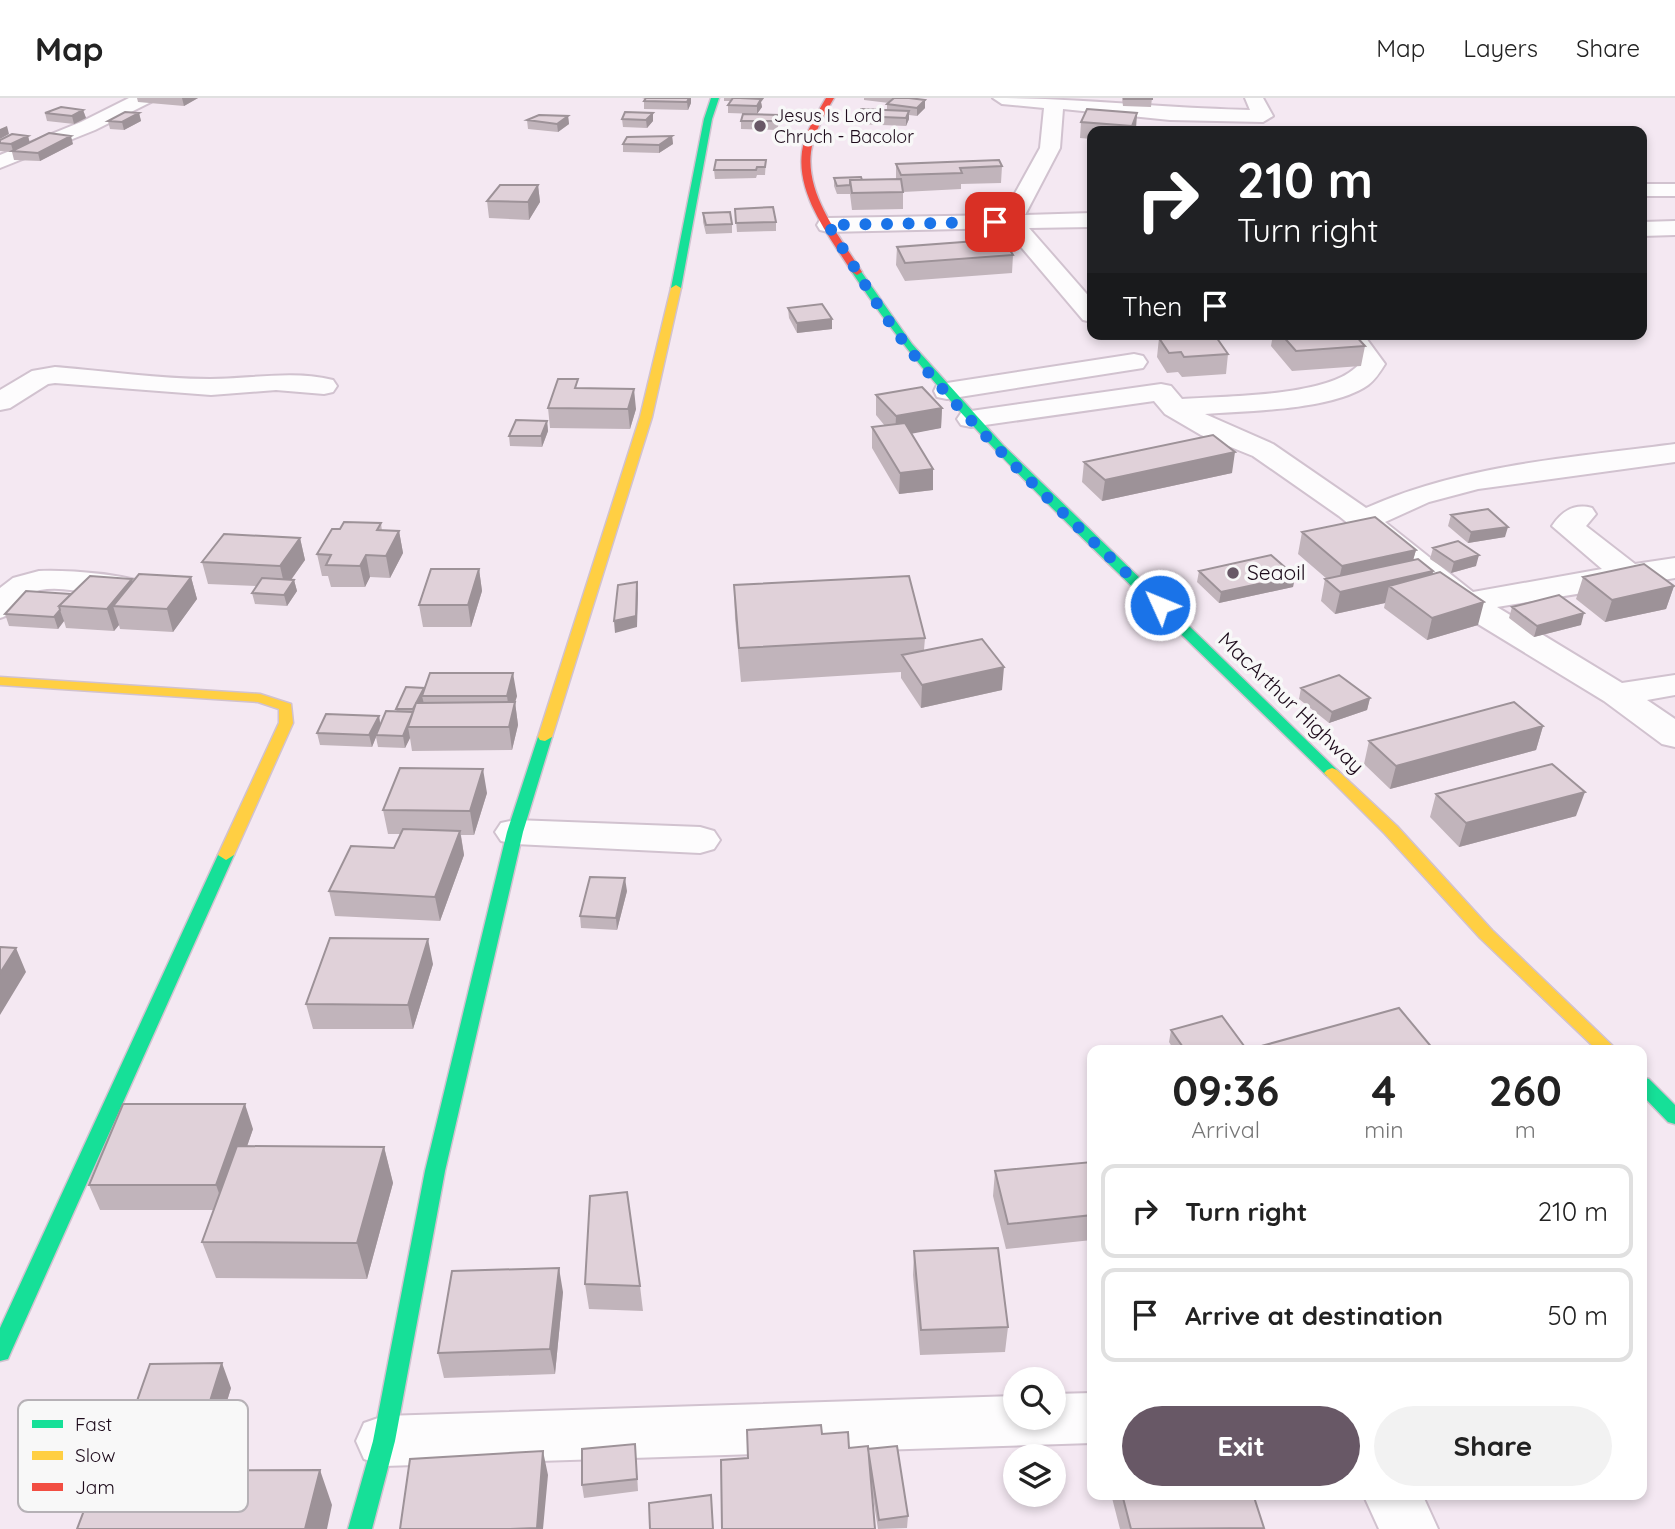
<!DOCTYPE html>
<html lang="en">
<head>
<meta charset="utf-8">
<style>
  body { margin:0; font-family:Quicksand,sans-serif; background:#f2f2f2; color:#222; height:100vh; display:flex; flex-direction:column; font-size:26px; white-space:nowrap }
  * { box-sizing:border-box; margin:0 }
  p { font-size:23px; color:#767676 }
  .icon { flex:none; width:38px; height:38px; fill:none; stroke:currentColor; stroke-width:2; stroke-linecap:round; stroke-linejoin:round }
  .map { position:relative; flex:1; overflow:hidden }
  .details { position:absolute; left:1087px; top:947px; width:560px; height:455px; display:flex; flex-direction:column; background:#fff; border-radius:14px; box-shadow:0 4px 10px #0003 }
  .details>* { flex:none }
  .hud { position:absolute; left:1087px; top:28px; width:560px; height:214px; border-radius:14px; box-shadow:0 4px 10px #0003; background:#202124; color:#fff; overflow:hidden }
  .fabs { position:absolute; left:1003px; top:1269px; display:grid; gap:14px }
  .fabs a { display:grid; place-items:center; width:63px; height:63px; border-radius:50%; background:#fff; box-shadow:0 4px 10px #0003; font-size:35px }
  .pin { position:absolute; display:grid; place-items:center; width:60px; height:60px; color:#fff; margin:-30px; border-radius:14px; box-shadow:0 4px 10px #0006 }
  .me { position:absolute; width:77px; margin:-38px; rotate:314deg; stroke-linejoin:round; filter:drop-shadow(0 0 5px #0008) }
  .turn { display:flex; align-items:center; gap:24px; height:147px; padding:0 35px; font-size:32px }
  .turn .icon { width:91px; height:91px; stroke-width:2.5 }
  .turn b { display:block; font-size:49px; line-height:60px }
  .then { display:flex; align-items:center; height:66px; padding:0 35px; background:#0003; gap:14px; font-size:26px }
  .eta { display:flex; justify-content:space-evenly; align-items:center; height:119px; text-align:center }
  .eta b { font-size:42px; font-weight:700; line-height:49px }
  .primary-button { display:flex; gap:14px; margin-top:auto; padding:14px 35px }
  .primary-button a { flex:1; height:80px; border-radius:42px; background:#685866; color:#fff; font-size:28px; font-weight:700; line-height:80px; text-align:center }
  .primary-button a+a { background:#f2f2f2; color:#222 }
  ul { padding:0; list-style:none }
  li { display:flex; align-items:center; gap:21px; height:94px; margin:0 14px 10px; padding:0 21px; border:4px solid #e0e0e0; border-radius:14px }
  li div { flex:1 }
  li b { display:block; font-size:26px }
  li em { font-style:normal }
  header { display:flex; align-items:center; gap:42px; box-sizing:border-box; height:98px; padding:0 35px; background:#fff; border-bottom:2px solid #e0e0e0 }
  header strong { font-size:33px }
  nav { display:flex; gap:38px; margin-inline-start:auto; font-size:24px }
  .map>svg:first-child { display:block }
</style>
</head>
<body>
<header>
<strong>Map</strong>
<nav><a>Map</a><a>Layers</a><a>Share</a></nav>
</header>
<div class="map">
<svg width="1675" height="1431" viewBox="0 0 1675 1431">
  <rect width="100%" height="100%" fill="#f4e8f2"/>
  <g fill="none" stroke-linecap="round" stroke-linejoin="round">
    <defs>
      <path id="street" d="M129 0H153L151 4 95 32 0 70V57L81 24Z
        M993 0C1079 0 1164 10 1250 12L1245 0H1263L1273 18 1263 24 1170 22 1063 11 1060 50 1025 117 1092 115V129L1029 130 1092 202V224L1083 222 1005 130 828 134 820 132 817 127 820 122 828 120 1003 117 1040 50 1044 10 1002 6Z
        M1642 86H1675V98H1642Z
        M1675 123V137L1642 138V124Z
        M1337 236H1363L1385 266C1380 274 1375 282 1368 287 1333 312 1248 313 1205 316L1273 346 1366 410C1464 366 1570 360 1675 346V364L1478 391 1429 404 1385 424 1473 494 1602 471 1552 428C1562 413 1574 405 1592 410L1596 416 1586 428 1635 466 1675 460V480L1497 509 1622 585 1675 577V597L1647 602 1675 621V649L1662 646 1604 603 1455 512 1339 418 1253 358 1201 337 1165 316 1154 303 971 329 961 327 957 321 961 315 971 313 1161 286 1171 288 1182 301C1224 298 1333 299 1359 266Z
        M1134 256 1143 258 1147 264 1143 270 947 301 937 299 934 293 937 287 947 285Z
        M55 269C106 273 159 281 210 281 252 281 292 272 333 282L337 288 333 294 324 296 276 292 211 297 55 285 48 286 10 310 0 312V292L32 273Z
        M39 473C74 472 112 476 145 484L150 491 145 498C111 506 75 486 40 492 23 496 18 515 0 520V490L13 480Z
        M515 722 700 729 714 733 720 742 714 751 700 755 515 746 501 743 495 734 501 725Z
        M1092 1295V1345L384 1368 364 1361 356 1343 364 1325 384 1318 1015 1298V1320H1054V1296Z
        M1363 1396H1422L1438 1431H1379Z"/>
      <path id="fast" d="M711 0H719L712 21 681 190 676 193 671 190 704 21Z
        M854 172H860L912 246 1003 347 1337 672 1340 675 1337 678H1327C1256 609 1185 540 1114 471 1019 378 925 286 852 174Z
        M545 635 552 639 523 734 445 1073 395 1343 372 1431H348L373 1343 425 1073 507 734 538 639Z
        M226 752 234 757 11 1254 8 1261 0 1263V1230L218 757Z
        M1642 979 1649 981 1675 1007V1026L1668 1024 1642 997Z"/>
      <path id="slow" d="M676 187 681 190 652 319 552 639 545 643 540 642 538 639 640 319 671 190Z
        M0 579 260 596 291 606 293 625 234 757 226 762 218 757 279 625V611L258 604 0 587Z
        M1332 670 1337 672 1397 728 1492 832 1617 952H1597L1480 840 1385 736 1324 675 1327 672Z"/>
      <path id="jam" d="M826 0H834C826 14 817 29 813 44 800 91 839 137 862 174L857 177 852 174C829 137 791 91 804 44 809 28 818 14 826 0Z"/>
    </defs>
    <use href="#street" stroke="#d1c2cf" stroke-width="4"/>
    <use href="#fast" stroke="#d1c2cf" stroke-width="3"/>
    <use href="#slow" stroke="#d1c2cf" stroke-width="3"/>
    <use href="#jam" stroke="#d1c2cf" stroke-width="3"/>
    <use href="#street" fill="#fdfcfd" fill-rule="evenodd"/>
    <use href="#fast" fill="#16e098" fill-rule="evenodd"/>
    <use href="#slow" fill="#ffcf43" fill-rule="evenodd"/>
    <use href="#jam" fill="#f24e42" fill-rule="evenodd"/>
  </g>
  <path fill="#c1b4bb" d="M137 0H198L184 8 138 4Z
    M642 0H691V5L688 12 644 11V3L645 1Z
    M724 0H764L761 4 762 9 757 16 728 15V7L731 3H724Z
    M864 0H912L925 10 917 18 909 17V21L906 28 858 26V18L887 12V6L889 5 864 2Z
    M1122 0H1152L1151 9 1123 8Z
    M83 12 86 20 74 26 47 23 45 15Z
    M625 14 653 23 647 30 623 29 622 21Z
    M139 15 141 23 124 32 110 31 108 23Z
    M1137 15 1135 33H1092V41L1080 40 1081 24Z
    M779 17V25L777 32 741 31V23Z
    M568 18 569 26 558 34 528 31 527 22Z
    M28 38 30 45 73 46 40 63 14 62 12 54 0 53V42Z
    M672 38 673 46 659 55 623 54V46Z
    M766 62 765 77H757L756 80 715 81 714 72Z
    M896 66 1002 68 1001 85 961 86V91L903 94V111L852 112 850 96H837L834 88V80L862 82 896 81Z
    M538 87 540 104 529 122 489 120 487 103Z
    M735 111 776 124V133L737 134Z
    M703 115 732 126V135L706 136 703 124Z
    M897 149 1013 157 1012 175 905 183 896 167Z
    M788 210 832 231 797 235 789 220Z
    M1273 236H1354L1365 248 1361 268 1292 273 1271 248Z
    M1389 236H1413L1391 238Z
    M1159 240 1228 256 1226 276 1182 279 1178 274 1167 275 1157 259Z
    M579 290 636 311 630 331 550 330 548 310Z
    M876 297 942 310 941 330 911 335 933 371V392L899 396 872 350V329L885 328 876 317Z
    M547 323 548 333 542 349 510 348 509 338Z
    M1084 364 1232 375 1102 403 1082 384Z
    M1451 417 1505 439 1468 445 1448 428Z
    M381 425 382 433H399L403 455 390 480 370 479 365 489H331L328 478H322L317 456 340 431Z
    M1302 434 1416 452 1413 462 1433 473V476L1478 527 1427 542 1384 510 1385 505 1335 516 1321 503 1325 481H1327L1298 456Z
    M300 440 305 462 291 482H294L297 493 287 508 255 506 252 495 256 488 208 486 202 464Z
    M1433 450 1476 468 1451 475 1430 461Z
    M479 471 482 493 471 529H423L419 507Z
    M1199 473 1295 478 1293 489 1219 505 1197 484Z
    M191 479 197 501 173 534 120 531 119 527 114 533 66 530 64 523 58 531 9 528 5 516 133 483Z
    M1583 479 1674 488 1666 511 1605 524 1576 501Z
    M734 487 925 540 924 552 1002 592 921 610 901 580V574L741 584 735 520Z
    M1512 509 1581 527 1534 539 1509 520Z
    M406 589 517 598 515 604 518 627 512 652 412 653 410 640 405 650 378 649 376 639 372 649 320 647 317 635 379 618 380 627 397 614 396 611Z
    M1301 590 1370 600 1367 612 1329 625 1299 601Z
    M1543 628 1536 652 1390 691 1364 666 1369 643Z
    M487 695 474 737H461L464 757 440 823 335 818 329 793 394 750 400 736H388L383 712Z
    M1436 696 1576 718 1459 749 1430 719Z
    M627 793 617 832 581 830 580 818Z
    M433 866 413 931H313L306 906Z
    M1171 932 1247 952H1174L1169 944Z
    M253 1031 247 1048 384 1049 393 1085 367 1181 216 1180 202 1144 214 1112H100L89 1087Z
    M1092 1064V1142L1006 1151 993 1098 995 1073Z
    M914 1153 1008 1229 1005 1254 920 1257 913 1177Z
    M585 1186 640 1188 643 1213 589 1211Z
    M563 1194 555 1276 444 1280 438 1255Z
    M231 1290 206 1372 332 1407 128 1373 119 1354Z
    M822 1336 849 1350 868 1351 908 1418 907 1430 878 1431 871 1387 748 1360Z
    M636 1358 638 1393 584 1400 582 1387Z
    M1111 1396H1253L1264 1430 1120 1431Z"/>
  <path fill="#9d9298" d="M182 0H198L184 8Z
    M689 0H691V5L688 12 687 4Z
    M761 0H764L761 4 762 9 757 16V8Z
    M925 2V10L917 18V10Z
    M83 12 86 20 74 26 72 18Z
    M909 13V21L906 28V20Z
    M139 15 141 23 124 32 122 24Z
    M653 15V23L647 30 646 22Z
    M1137 15 1136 31 1135 33H1132V28Z
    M568 18 569 26 558 34 557 26Z
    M7 28 9 36 0 41V31Z
    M28 38 30 46 13 53 11 46Z
    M71 38 73 46 40 63 38 55Z
    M672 38 673 46 659 55V47Z
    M538 87 540 104 529 122 528 104Z
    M832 221V231L797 235V225Z
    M634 291 636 311 630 331 628 311Z
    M942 310 941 330 895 339 896 318Z
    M547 323 548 333 542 349 541 338Z
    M1235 354 1232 375 1102 403 1105 382Z
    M933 371V392L899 396 900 375Z
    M1508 429 1505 439 1468 445 1471 434Z
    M399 433 403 455 390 480 386 458Z
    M300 440 305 462 285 490 280 468Z
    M1416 452 1410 473 1337 490 1342 468Z
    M366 457 370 479 365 489 360 468Z
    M1479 457 1476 468 1451 475 1454 464Z
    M479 471 482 493 471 529 468 507Z
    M1433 473 1428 495 1389 488 1385 505 1335 516 1340 494Z
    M1295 478 1293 489 1219 505 1221 494Z
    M191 479 197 501 173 534 167 511Z
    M132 481 139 503 113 508 119 527 114 533 107 511Z
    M294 482 297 493 287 508 284 497Z
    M637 484 638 495 637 529 615 535 614 523Z
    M1674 488 1666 511 1605 524 1612 502Z
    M1484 504 1478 527 1427 542 1432 520Z
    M60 512 64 523 58 531 54 519Z
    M1584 515 1581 527 1534 539 1537 528Z
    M1004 569 1002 592 921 610 922 587Z
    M513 575 517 598 510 621 507 598Z
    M424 590 425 598H422L424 606 414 611Z
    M1370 600 1367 612 1329 625 1332 614Z
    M515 604 518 627 512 652 509 629Z
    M413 614 408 629 410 640 405 650 403 638Z
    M379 618 381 630 376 637V639L372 649 369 637Z
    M1543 628 1536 652 1390 691 1396 668Z
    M483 671 487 695 474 737 470 713Z
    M1585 694 1576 718 1459 749 1466 725Z
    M460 733 464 757 440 823 435 799Z
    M625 780 627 793 617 832 616 820Z
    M428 841 433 866 413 931 408 907Z
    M16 850 26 874 0 917V875Z
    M245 1006 253 1031 225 1112 216 1087Z
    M384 1049 393 1085 367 1181 357 1145Z
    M559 1170 563 1194 555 1276 550 1251Z
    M222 1265 231 1290 204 1378 194 1354Z
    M543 1353 548 1377 543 1431H537Z
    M320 1372 332 1407 327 1431H305Z"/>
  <path fill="#e0d1d9" stroke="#9d9298" stroke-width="2" d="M646 0H689L687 4 644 3Z
    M733 0H740L761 1 757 8 728 7Z
    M894 0H909L925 2 917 10 887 6Z
    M1124 0H1152V1H1124Z
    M61 9 83 12 72 18 45 15Z
    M861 11 909 13 906 20 858 18Z
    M1087 11 1137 15 1132 28 1081 24Z
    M125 14 139 15 122 24 108 23Z
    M625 14 653 15 646 22 622 21Z
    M743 16 779 17 777 23H741Z
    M539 17 568 18 557 26 527 22Z
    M49 35 71 38 38 55 12 53Z
    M12 36 28 38 11 46 0 45V42Z
    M672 38 659 47 623 46 627 39Z
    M716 62H766L765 69H757L756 72H714Z
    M999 62 1002 68 960 70 962 75 901 77 896 66Z
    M861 79 862 82H850V87L837 88 834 80Z
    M901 81 903 94 852 95 850 82Z
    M500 87H538L528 104 487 103Z
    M773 109 776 124 736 125 735 111Z
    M730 114 732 126 706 127 703 115Z
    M1003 141 1013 157 905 165 897 149Z
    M822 206 832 221 797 225 788 210Z
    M1214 236 1228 256 1184 259 1181 254 1169 255 1159 240Z
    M1281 236H1354L1365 248 1296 253Z
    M558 281H578L575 290 634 291 628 311 548 310Z
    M922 289 942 310 896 318 876 297Z
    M516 322 547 323 541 338H509Z
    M905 325 933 371 900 375 872 329Z
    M1213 337 1235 354 1105 382 1084 364Z
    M1488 411 1508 429 1471 434 1451 417Z
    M1375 419 1416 452 1342 468 1302 434Z
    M344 424 381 425 377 432 399 433 386 458 366 457 360 468 326 467 331 457 317 456 332 431H340Z
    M224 436 300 440 280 468 202 464Z
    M1458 443 1479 457 1454 464 1433 450Z
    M1271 457 1295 478 1221 494 1199 473Z
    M1418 461 1433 473 1340 494 1325 481Z
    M1644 466 1674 488 1612 502 1583 479Z
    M431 471H479L468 507H419Z
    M1440 474 1484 504 1432 520 1389 488Z
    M139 476 191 479 167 511 113 508Z
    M90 478 132 481 107 511 59 508Z
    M909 478 925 540 739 550 734 487Z
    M262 480 294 482 284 497 252 495Z
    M637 484 636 518 614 523 618 487Z
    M26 493 71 496 59 508 60 512 54 519 5 516Z
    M1559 497 1584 515 1537 528 1512 509Z
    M982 541 1004 569 922 587 902 557Z
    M430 575H513L507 598H422Z
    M1339 577 1370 600 1332 614 1301 590Z
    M406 589 424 590 413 611H396Z
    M515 604 509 629H408L416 605Z
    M1514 604 1543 628 1396 668 1369 643Z
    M386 613 413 614 403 638 376 637Z
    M326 616 379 618 369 637 317 635Z
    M1552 666 1585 694 1466 725 1436 696Z
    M400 670 483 671 470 713 383 712Z
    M403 731 460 733 435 799 329 793 351 748 394 750Z
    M590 779 625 780 616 820 580 818Z
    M330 840 428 841 408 907 306 906Z
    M0 849 16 850 0 875Z
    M1399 910 1434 952H1247Z
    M1222 918 1247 952H1185L1171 932Z
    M123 1006H245L216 1087H89Z
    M237 1048 384 1049 357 1145 202 1144Z
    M1092 1064V1117L1008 1126 995 1073Z
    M627 1094 640 1188 585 1186 590 1098Z
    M998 1150 1008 1229 921 1232 914 1153Z
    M559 1170 550 1251 438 1255 452 1173Z
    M222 1265 194 1354H119L150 1266Z
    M821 1327 822 1336 848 1334 849 1350 868 1348 875 1431H722L721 1362 748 1360 747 1332Z
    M635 1346 637 1381 582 1387V1351Z
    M897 1348 908 1418 879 1422 868 1351Z
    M543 1353 537 1430 510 1431H400L410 1361Z
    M320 1372 305 1431H77L99 1373Z
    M1122 1396H1253L1264 1430 1131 1431Z
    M711 1397 713 1431H650L649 1405Z"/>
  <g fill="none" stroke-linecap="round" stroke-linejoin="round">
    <path stroke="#1a73e8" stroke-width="12" stroke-dasharray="0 21.6" d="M995 124 828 127C855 169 879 213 910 252 984 345 1075 425 1160 507"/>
  </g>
  <g fill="#685866" stroke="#f8f8f8" stroke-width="2.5">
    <circle cx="760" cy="28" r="7"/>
    <circle cx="1233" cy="475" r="7"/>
  </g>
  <g text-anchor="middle" stroke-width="7" stroke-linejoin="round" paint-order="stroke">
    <g font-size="18" fill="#1d0b1b" stroke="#f8f8f8" text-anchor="start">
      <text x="774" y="24">Jesus Is Lord<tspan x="774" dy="21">Chruch - Bacolor</tspan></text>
    </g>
    <g font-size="21" fill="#1d0b1b" stroke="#f8f8f8" text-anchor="start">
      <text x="1247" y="482">Seaoil</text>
    </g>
    <g font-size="21" fill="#1d0b1b" stroke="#f8f8f8">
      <text transform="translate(1291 605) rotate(44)" y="7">MacArthur Highway</text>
    </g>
  </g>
  <rect x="18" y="1302" width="230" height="112" rx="10" fill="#f8f8f8" stroke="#b6b1b6" stroke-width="2"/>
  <rect x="32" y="1322" width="31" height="8" fill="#16e098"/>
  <rect x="32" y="1353" width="31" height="9" fill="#ffcf43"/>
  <rect x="32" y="1385" width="31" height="8" fill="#f24e42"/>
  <g font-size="19" fill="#1d0b1b">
    <text x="75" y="1333">Fast</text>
    <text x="75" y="1364">Slow</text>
    <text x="75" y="1396">Jam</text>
  </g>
</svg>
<div class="fabs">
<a><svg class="icon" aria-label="search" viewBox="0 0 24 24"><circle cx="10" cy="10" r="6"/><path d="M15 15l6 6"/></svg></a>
<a><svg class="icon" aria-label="layers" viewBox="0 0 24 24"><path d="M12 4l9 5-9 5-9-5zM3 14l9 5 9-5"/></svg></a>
</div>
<div class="pin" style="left:995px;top:124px;background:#d93025"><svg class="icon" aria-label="arrive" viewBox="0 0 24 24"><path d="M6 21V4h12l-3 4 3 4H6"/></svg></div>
<svg class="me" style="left:1160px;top:507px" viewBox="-20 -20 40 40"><circle r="17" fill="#1a73e8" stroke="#fff" stroke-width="3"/><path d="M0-11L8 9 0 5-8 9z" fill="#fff"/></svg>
<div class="hud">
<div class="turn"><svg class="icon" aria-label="right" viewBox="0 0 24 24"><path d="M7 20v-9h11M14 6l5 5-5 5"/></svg><div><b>210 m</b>Turn right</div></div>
<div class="then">Then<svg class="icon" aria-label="arrive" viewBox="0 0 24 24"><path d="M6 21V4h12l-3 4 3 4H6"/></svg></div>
</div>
<section class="details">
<div class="eta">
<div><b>09:36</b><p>Arrival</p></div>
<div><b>4</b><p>min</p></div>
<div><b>260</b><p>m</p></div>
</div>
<ul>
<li><svg class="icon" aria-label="right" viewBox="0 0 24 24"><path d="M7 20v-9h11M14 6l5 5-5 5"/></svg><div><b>Turn right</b></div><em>210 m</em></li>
<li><svg class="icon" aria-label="arrive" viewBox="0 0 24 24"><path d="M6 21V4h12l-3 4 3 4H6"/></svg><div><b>Arrive at destination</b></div><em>50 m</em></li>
</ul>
<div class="primary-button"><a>Exit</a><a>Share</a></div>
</section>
</div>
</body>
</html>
